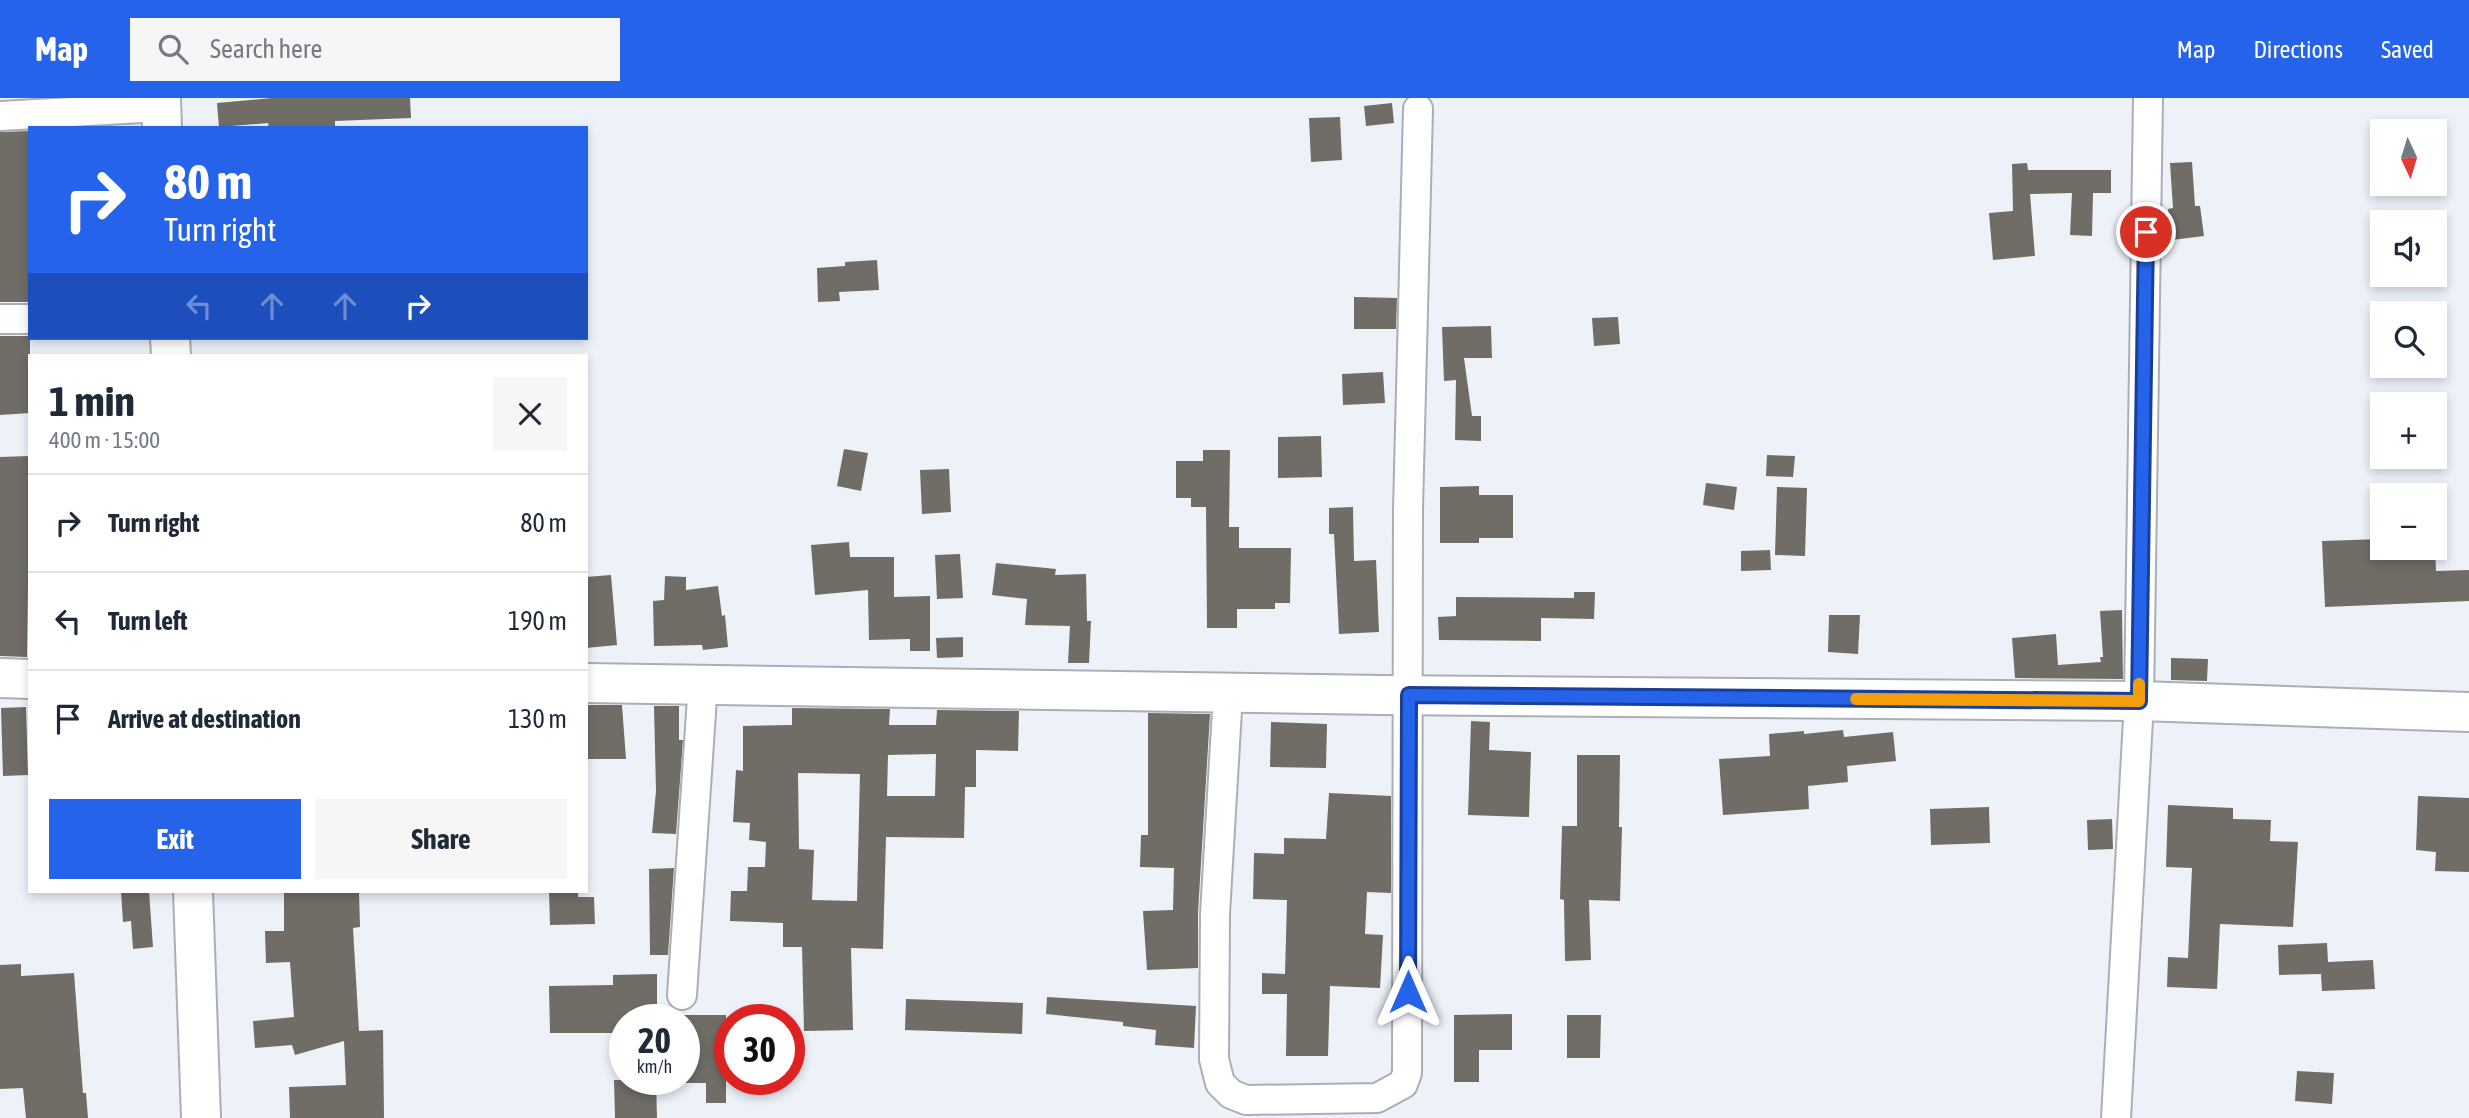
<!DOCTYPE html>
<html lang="en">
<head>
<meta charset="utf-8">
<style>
  body { margin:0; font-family:"Asap Condensed",sans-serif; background:#f6f6f7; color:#1f2937; height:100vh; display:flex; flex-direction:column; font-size:26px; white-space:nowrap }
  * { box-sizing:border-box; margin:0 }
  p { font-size:23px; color:#747a83 }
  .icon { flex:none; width:38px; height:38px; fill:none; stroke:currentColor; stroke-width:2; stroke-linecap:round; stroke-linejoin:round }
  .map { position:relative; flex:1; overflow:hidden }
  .drawer { position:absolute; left:28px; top:256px; width:560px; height:539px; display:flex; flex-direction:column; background:#fff; border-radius:0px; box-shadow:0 4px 10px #0003 }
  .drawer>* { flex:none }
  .hud { position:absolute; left:28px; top:28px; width:560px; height:214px; border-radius:0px; box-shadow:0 4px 10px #0003; background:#2563eb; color:#fff; overflow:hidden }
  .needle { width:46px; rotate:176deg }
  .controls { position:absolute; left:2370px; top:21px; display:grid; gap:14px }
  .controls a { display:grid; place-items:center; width:77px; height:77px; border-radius:0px; background:#fff; box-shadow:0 4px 10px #0003; font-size:35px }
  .speed { position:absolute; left:609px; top:906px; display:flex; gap:14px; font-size:35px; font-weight:700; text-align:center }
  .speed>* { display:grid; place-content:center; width:91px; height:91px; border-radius:50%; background:#fff; box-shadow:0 4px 10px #0003; line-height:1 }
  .speed small { font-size:18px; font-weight:400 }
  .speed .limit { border:10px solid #d22; background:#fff; color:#111 }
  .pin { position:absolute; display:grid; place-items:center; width:60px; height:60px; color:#fff; margin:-30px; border:4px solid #fff; border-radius:50%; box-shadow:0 2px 7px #0007 }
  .me { position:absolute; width:77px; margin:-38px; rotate:0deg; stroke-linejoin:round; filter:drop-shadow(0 0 5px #0008) }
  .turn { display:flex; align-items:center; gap:24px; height:147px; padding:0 21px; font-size:32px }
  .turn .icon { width:91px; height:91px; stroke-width:2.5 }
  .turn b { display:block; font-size:49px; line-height:60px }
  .lanes { display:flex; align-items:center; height:66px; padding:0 21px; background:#0003; justify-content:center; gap:35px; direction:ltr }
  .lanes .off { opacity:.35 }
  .round { display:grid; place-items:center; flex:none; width:74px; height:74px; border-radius:0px; background:#f6f6f7 }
  .head { display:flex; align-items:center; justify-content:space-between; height:119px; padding:0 21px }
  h1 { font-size:42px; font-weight:700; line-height:52px }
  .action { display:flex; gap:14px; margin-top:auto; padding:14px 21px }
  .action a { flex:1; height:80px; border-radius:0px; background:#2563eb; color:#fff; font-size:28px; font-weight:700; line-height:80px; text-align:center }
  .action a+a { background:#f6f6f7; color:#1f2937 }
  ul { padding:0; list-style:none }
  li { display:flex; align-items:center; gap:21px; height:98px; padding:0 21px; border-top:2px solid #e0e1e3 }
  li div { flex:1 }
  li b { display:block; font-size:26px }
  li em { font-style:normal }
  header { display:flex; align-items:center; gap:42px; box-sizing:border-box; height:98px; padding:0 35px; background:#2563eb; color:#fff }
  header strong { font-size:33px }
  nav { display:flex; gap:38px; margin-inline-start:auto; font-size:24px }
  .search { width:490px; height:63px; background:#f6f6f7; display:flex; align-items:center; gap:18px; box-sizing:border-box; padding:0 24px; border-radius:0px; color:#747a83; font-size:26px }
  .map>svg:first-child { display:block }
</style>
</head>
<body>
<header>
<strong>Map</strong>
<div class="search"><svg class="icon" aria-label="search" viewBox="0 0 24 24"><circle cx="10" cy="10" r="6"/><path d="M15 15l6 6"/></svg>Search here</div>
<nav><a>Map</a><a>Directions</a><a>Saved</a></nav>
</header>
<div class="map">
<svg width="2469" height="1020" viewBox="0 0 2469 1020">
  <rect width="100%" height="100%" fill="#edf2f9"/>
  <path fill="#706c66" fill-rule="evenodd" d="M272 0H410L411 20 335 23V30H269L268 25 219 29 217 5Z
    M1392 5 1394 25 1366 28 1364 8Z
    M1340 19 1342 62 1311 64 1309 20Z
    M30 33V204H0V34Z
    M2192 64 2195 108H2200L2204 138 2172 142 2168 111 2173 110 2170 65Z
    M2027 65 2028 72H2111V95H2093L2092 138 2070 137 2072 95 2030 96 2035 158 1993 162 1989 115 2013 113 2012 66Z
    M877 162 879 192 839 194 840 203 818 204 817 170 845 168V164Z
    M1354 199 1397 200 1396 231H1354Z
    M1618 219 1620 246 1594 248 1592 220Z
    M1491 228 1492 260H1464L1472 318H1481V343L1455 342 1456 282 1444 283 1442 229Z
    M0 238H30V315L0 317Z
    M1383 274 1385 305 1343 307 1342 276Z
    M1321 338 1322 379 1278 380V339Z
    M844 351 868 355 861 393 837 388Z
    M1203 352H1230L1229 429H1239V450H1291L1290 505H1275V511H1237V530H1207L1206 409H1191V400H1176V363H1203Z
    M1767 357 1795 358 1793 379 1766 378Z
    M30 358 27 559 0 558V359Z
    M949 371 951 414 922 416 920 372Z
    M1706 385 1737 389 1734 412 1703 407Z
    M1479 388V397H1513V440H1479V445H1440V389Z
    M1777 389 1807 390 1805 458 1775 457Z
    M1353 409 1354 463 1376 462 1379 534 1339 536 1334 436H1329V410Z
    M2382 441V450H2435L2436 473 2469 472V503L2325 509 2322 443Z
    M849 444 850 459H894V499L930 498V553H910V541L869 542 868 492 815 497 811 447Z
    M1770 452 1771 472 1741 473V453Z
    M960 456 963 500 937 501 935 457Z
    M996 465 1056 471 1055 477 1086 476 1087 523H1091L1089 565H1068L1070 528 1025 527 1027 501 992 497Z
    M611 477 617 547 586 550V479Z
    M665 478 686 479V492L718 488 722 518 725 517 728 549 703 552 702 547 654 548 653 503 664 502Z
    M1574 494H1595L1594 521 1541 520V543L1439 542 1438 519 1456 518V499L1574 500Z
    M2122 512 2123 581 2015 580 2012 540 2056 536 2058 567 2101 564 2100 559H2103L2100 513Z
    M1829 517H1860L1858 556 1828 554Z
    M963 539V559L937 560 936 540Z
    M2171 560 2208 561 2207 583 2171 582Z
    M587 607H622L626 661H587Z
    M654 608H679V642H683L676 736 652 735 656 693Z
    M26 609 28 677 3 678 1 610Z
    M792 610 890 611 889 627H936L937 612 1019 613 1018 653 976 652V689H965L964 740 886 739 883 851 851 850 853 932 804 933 802 849H783V825L730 823 731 793H747L748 769H765L766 744 749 742 750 725 733 724 736 672 743 673V628L792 627ZM936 656 935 698H887L888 657ZM798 675 860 676 857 803 812 802 814 752 799 751Z
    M1148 615 1210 616 1198 815V870L1147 872 1143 813 1173 812 1174 770 1140 769 1141 737H1148Z
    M1471 623 1490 624 1489 652 1531 654 1529 719 1468 717Z
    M1271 624 1327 626 1326 670 1270 669Z
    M1843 632 1844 639 1893 634 1896 663 1847 668 1848 684 1808 688 1809 711 1723 717 1719 661 1770 658 1769 636 1804 633V636Z
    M1577 657H1620L1619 729H1622L1620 803 1589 802 1591 862 1565 863 1564 802 1560 801 1562 728H1577Z
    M1329 695 1391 698V795L1367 794 1365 836 1383 837 1380 890 1330 888 1328 958H1286L1287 896H1262V875L1285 876 1287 802 1253 801 1254 755 1284 756V740L1326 741Z
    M2418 698 2469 700V774L2435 773 2436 754 2416 752Z
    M2168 707 2233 710V721L2271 722 2270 743 2298 744 2293 829 2220 826 2217 891 2167 889 2168 859 2188 860 2192 770 2166 769Z
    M1989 709 1990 745 1931 747 1930 711Z
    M2112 721 2113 751 2088 752 2087 722Z
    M674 770 668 857H650L649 771Z
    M121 793H149L153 849 133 851 131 823 123 824Z
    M284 793H359L360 829 353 830 359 933 383 932 384 1020H290L289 989 346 987 344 943 295 957 292 947 255 950 253 923 294 919 290 864 266 865 265 833H284Z
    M549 793H578V799H594L595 826 550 827Z
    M2327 845 2328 864 2373 862 2375 891 2322 893 2321 876 2279 877 2278 847Z
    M21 866V878L74 875 83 995H86L88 1020H26L23 990 0 991V867Z
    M657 876V922H625V935H550L549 888 613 887V877Z
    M1047 899 1196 908 1194 950 1155 947 1156 932 1123 928V924L1046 916Z
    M906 901 1023 905 1022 936 905 932Z
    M1512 916V952H1479V984H1454V917Z
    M684 917H726V1005H706V985H684Z
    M1567 917H1601L1600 960H1567Z
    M2297 973 2334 975 2332 1006 2295 1003Z
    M614 982H656L657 1020H615Z"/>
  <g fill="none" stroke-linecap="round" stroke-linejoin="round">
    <defs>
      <path id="street" d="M0 18 161 9
        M0 221H30
        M1228 595 1215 816 1214 961 1220 985 1231 996 1246 1002 1377 1000 1403 986 1407 975 1408 412 1418 11
        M682 897 703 585
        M2116 1020 2139 603 2148 0"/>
      <path id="secondary" d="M0 580 30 581
        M586 585 1381 597 2139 603 2469 614"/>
      <path id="highway" d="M161 0 162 30
        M170 240 171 257
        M193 793 201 1020"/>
    </defs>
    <use href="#street" stroke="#aaafb5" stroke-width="32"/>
    <use href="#secondary" stroke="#aaafb5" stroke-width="42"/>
    <use href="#highway" stroke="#aaafb5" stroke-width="42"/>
    <use href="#street" stroke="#fff" stroke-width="28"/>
    <use href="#secondary" stroke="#fff" stroke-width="38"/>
    <use href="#highway" stroke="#fff" stroke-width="38"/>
  </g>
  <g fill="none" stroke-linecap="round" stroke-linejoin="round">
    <defs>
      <path id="route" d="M1408 894 1409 597 2139 603 2146 134"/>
    </defs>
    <use href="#route" stroke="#184099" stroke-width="18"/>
    <use href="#route" stroke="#2563eb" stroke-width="12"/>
    <path stroke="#f59e0b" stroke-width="12" d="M1856 601 2139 603V586"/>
  </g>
</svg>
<div class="controls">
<a><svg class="needle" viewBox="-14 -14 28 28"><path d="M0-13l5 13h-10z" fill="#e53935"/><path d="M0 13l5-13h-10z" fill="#747a83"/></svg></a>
<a><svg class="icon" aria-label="sound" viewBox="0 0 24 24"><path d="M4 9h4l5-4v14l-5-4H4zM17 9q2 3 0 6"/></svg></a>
<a><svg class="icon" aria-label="search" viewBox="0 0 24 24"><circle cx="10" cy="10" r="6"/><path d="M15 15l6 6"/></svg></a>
<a>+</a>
<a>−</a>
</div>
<div class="speed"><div>20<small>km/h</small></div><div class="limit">30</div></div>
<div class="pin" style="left:2146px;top:134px;background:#d93025"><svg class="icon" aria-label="arrive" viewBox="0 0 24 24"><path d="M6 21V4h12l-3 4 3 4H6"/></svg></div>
<svg class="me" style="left:1408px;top:894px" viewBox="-20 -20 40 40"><path d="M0-17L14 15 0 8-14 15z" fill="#2563eb" stroke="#fff" stroke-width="4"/></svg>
<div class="hud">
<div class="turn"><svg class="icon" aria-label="right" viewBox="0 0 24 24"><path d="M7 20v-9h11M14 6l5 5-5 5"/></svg><div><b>80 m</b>Turn right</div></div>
<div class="lanes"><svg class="icon off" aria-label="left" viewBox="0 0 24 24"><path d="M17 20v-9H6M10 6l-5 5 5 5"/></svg><svg class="icon off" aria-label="ahead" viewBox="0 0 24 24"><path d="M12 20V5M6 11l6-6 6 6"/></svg><svg class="icon off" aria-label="ahead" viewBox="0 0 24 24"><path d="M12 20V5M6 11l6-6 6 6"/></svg><svg class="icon" aria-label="right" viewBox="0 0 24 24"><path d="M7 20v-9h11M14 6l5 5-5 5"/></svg></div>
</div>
<section class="drawer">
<div class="head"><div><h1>1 min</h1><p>400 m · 15:00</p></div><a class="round"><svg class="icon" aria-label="close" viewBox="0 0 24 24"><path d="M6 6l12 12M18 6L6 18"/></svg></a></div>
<ul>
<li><svg class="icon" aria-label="right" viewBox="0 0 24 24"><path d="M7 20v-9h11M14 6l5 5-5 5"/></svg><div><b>Turn right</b></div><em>80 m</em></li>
<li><svg class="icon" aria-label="left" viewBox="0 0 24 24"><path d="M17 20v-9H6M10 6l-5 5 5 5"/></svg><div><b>Turn left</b></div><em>190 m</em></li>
<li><svg class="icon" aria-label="arrive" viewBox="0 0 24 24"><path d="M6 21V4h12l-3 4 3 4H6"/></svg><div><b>Arrive at destination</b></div><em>130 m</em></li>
</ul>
<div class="action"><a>Exit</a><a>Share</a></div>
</section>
</div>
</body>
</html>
